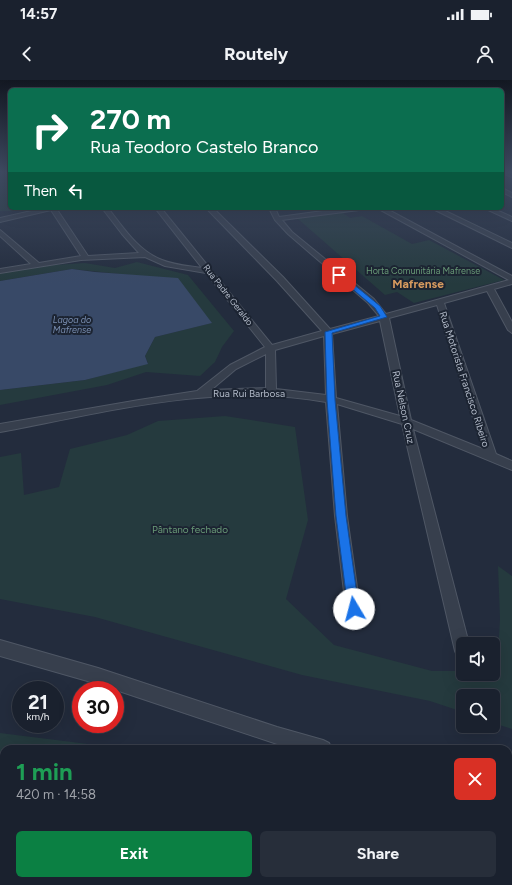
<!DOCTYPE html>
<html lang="en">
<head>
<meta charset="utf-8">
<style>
  body { margin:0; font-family:Figtree,sans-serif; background:#272e3a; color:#f1f3f6; height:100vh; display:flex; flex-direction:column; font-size:15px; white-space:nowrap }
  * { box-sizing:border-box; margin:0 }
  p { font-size:13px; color:#9fa3aa }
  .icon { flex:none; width:22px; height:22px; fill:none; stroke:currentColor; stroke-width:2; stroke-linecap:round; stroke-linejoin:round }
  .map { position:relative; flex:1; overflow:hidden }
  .details { position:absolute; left:0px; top:665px; width:512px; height:140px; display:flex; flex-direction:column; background:#1a212e; border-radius:12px 12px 0 0; box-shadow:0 4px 16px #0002,0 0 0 1px #383e4a }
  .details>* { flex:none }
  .hud { position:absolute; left:8px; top:8px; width:496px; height:122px; border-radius:6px; box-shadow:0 4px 16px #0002,0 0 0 1px #383e4a; background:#0b6e4f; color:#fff; overflow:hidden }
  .tools { position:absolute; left:456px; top:557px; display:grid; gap:8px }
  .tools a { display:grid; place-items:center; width:44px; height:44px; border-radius:6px; background:#1a212e; box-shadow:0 4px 16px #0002,0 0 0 1px #383e4a; font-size:20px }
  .speed { position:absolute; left:12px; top:601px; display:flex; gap:8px; font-size:20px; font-weight:700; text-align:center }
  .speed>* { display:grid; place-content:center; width:52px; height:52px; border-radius:50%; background:#1a212e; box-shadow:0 4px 16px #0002,0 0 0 1px #383e4a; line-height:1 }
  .speed small { font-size:10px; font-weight:400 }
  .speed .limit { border:6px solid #d22; background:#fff; color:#111 }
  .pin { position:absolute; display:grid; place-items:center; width:34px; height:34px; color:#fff; margin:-17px; border-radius:8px; box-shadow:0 2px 6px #0006 }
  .me { position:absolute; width:44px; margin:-22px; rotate:352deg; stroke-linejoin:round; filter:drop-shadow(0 0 3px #0008) }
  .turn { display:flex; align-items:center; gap:14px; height:84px; padding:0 16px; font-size:18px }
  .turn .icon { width:52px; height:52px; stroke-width:2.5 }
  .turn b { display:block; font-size:28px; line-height:34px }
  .then { display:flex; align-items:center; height:38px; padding:0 16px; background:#0003; gap:8px; font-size:15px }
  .round { display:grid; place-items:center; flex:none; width:42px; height:42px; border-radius:6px; background:#272e3a }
  .headline { display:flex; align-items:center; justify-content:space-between; height:68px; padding:0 16px }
  h1 { font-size:24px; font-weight:700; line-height:30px; color:#1e9e55 }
  .button { display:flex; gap:8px; margin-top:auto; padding:8px 16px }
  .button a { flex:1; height:46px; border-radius:6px; background:#0b8043; color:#fff; font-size:16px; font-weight:700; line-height:46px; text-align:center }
  .button a+a { background:#272e3a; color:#f1f3f6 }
  .status { display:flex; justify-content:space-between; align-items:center; height:28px; padding:0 20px; background:#1a212e; direction:ltr }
  .status svg { height:11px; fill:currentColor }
  header { display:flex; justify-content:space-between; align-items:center; height:52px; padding:0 16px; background:#1a212e; font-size:18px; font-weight:700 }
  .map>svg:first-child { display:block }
</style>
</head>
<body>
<div class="status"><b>14:57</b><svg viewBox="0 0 49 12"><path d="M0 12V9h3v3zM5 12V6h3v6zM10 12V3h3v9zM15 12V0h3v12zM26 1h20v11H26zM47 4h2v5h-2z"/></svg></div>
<header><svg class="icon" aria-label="back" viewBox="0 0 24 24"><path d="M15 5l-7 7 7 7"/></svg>Routely<svg class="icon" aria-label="person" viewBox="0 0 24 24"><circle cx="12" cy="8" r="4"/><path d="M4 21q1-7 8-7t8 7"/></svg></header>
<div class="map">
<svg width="512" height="805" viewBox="0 0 512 805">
  <rect width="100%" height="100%" fill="#232c3d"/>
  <path fill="#253a3e" d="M0 92H10V128H22L10 131H0Z
    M342 132 350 138 362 136 412 164 429 160 504 200 414 223 397 212 385 215 297 138Z
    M137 182 188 195 234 251 222 267 215 282 200 296 146 292 107 305 0 325V310L85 300 148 283 145 276 155 257 211 243 195 222 130 195 72 189 0 201V193L39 186 85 183 115 188Z
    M225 336 295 347 308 440 286 519 334 565 432 591H463V594H493V591H497L500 539 498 486 512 496V649L493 643V616H463V632L430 621 302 595 95 537 0 519V377L21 373 24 415 59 407 70 369 127 355 158 341Z
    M0 653 112 667 116 669H4V801H488L496 805H0Z"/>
  <path fill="#384967" d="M72 189 95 192 178 198 212 243 155 257 145 276 148 284 85 300 0 310V201Z"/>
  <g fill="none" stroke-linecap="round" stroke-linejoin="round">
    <defs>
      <path id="minor" d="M502 92 512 93V97L502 93Z
        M502 108 512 113V117L502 112Z
        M45 128H56L88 176 139 173 122 154 102 128H108C123 147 138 171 162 180 174 185 189 186 202 188L155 128H161L272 265 322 251 277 201 206 128H213L283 197 330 249 379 236 368 223 288 154 275 140 269 128H275L279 137 345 128H362L359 130 282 140 292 152 374 219 386 234 509 200 377 128H385L512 196V204L494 209 512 242V253L508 250 487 211 444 223 496 374 512 381V390L413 349 469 564H463V579L457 576 455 571 402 344 337 324 347 436 360 529 358 534 353 536 348 534 346 529 335 436 326 322C217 302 107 332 0 352V344L139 320 197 311 230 285 265 267 206 193 165 186 145 177 81 180 0 193V189L31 184 0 156V150L39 183 81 176 51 130 0 142V138ZM437 225 483 369 411 340 389 238ZM380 241 400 336 336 318 332 254ZM324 256 326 315 276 309 275 270ZM266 274V308L211 310 236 289Z
        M431 128H439L512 163V168Z
        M484 128H492L512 137V141Z
        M0 560 98 588 277 647 323 660 329 663 332 669H292L98 604 0 576Z
        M508 699 512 700V718L508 717Z"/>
    </defs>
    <use href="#minor" stroke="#4f5765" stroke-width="2"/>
    <use href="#minor" fill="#373f4d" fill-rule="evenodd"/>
  </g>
  <linearGradient id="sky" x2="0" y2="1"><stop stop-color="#131822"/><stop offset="0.45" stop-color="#3f4b62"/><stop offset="1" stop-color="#3f4b62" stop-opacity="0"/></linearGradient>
  <rect width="512" height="204" fill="url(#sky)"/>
  <path fill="#1a73e8" stroke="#114b97" d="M337 194H341L380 226 387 237 332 253 335 320 346 436 359 529 357 532 354 534 350 532 348 529 336 436 327 320 325 252 380 236 375 228 337 196Z"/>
  <g text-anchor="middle" stroke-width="4" stroke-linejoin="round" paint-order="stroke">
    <g font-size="9" fill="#699a77" stroke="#1c2432">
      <text x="423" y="194">Horta Comunitária Mafrense</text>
    </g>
    <g font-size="9" fill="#b2bac8" stroke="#1c2432">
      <text transform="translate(228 215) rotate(52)" y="3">Rua Padre Geraldo</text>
    </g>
    <g font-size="9" font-style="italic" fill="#798eb1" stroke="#1c2432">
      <text x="72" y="243">Lagoa do<tspan x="72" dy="10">Mafrense</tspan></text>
    </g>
    <g font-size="10" fill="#b2bac8" stroke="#1c2432">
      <text transform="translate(465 299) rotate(72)" y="4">Rua Motorista Francisco Ribeiro</text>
      <text x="249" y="317">Rua Rui Barbosa</text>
      <text transform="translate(404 327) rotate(78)" y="4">Rua Nelson Cruz</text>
    </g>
    <g font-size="10" fill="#699a77" stroke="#1c2432">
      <text x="190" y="453">Pântano fechado</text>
    </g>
    <g font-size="12" font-weight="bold" fill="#d79a5f" stroke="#1c2432">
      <text x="418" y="208">Mafrense</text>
    </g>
  </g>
</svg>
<div class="tools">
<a><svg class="icon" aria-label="sound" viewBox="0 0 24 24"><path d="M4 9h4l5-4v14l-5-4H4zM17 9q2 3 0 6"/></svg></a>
<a><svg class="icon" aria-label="search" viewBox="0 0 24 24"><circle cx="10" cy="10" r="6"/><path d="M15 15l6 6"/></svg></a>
</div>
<div class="speed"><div>21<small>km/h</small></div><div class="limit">30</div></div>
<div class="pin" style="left:339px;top:195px;background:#d93025"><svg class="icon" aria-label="arrive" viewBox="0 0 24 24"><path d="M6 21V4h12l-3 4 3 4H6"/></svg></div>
<svg class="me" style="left:354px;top:529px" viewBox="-20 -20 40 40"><circle r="19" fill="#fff"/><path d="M0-13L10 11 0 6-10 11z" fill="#1a73e8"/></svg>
<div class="hud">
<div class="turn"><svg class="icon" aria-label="right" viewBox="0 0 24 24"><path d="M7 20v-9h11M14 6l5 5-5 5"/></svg><div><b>270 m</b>Rua Teodoro Castelo Branco</div></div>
<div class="then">Then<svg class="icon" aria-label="left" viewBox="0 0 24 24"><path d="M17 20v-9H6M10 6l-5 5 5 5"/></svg></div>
</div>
<section class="details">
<div class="headline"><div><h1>1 min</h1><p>420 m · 14:58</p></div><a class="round" style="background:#d93025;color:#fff"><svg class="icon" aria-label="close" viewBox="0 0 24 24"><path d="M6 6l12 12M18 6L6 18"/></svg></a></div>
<div class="button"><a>Exit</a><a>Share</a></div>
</section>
</div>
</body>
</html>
